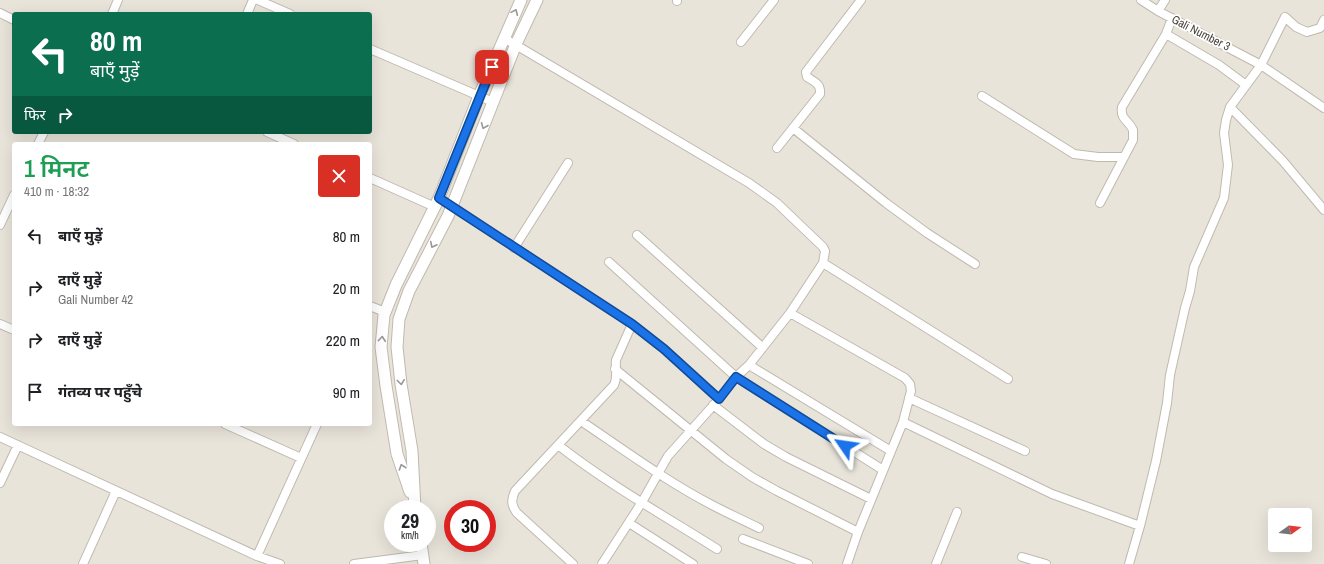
<!DOCTYPE html>
<html lang="hi">
<head>
<meta charset="utf-8">
<style>
  body { margin:0; font-family:"Archivo Narrow","Noto Sans Devanagari",sans-serif; background:#f2f2f2; color:#202124; height:100vh; display:flex; flex-direction:column; font-size:15px; white-space:nowrap }
  * { box-sizing:border-box; margin:0 }
  p { font-size:13px; color:#757577 }
  .icon { flex:none; width:22px; height:22px; fill:none; stroke:currentColor; stroke-width:2; stroke-linecap:round; stroke-linejoin:round }
  .map { position:relative; flex:1; overflow:hidden }
  .details { position:absolute; left:12px; top:142px; width:360px; height:284px; display:flex; flex-direction:column; background:#fff; border-radius:4px; box-shadow:0 4px 16px #0002 }
  .details>* { flex:none }
  .top-card { position:absolute; left:12px; top:12px; width:360px; height:122px; border-radius:4px; box-shadow:0 4px 16px #0002; background:#0b6e4f; color:#fff; overflow:hidden }
  .needle { width:26px; rotate:75deg }
  .fabs { position:absolute; left:1268px; top:508px; display:grid; gap:8px }
  .fabs a { display:grid; place-items:center; width:44px; height:44px; border-radius:4px; background:#fff; box-shadow:0 4px 16px #0002; font-size:20px }
  .speed { position:absolute; left:384px; top:500px; display:flex; gap:8px; font-size:20px; font-weight:700; text-align:center }
  .speed>* { display:grid; place-content:center; width:52px; height:52px; border-radius:50%; background:#fff; box-shadow:0 4px 16px #0002; line-height:1 }
  .speed small { font-size:10px; font-weight:400 }
  .speed .limit { border:6px solid #d22; background:#fff; color:#111 }
  .pin { position:absolute; display:grid; place-items:center; width:34px; height:34px; color:#fff; margin:-17px; border-radius:8px; box-shadow:0 2px 6px #0006 }
  .me { position:absolute; width:44px; margin:-22px; rotate:302deg; stroke-linejoin:round; filter:drop-shadow(0 0 3px #0008) }
  .turn { display:flex; align-items:center; gap:14px; height:84px; padding:0 12px; font-size:18px }
  .turn .icon { width:52px; height:52px; stroke-width:2.5 }
  .turn b { display:block; font-size:28px; line-height:34px }
  .then { display:flex; align-items:center; height:38px; padding:0 12px; background:#0003; gap:8px; font-size:15px }
  .round { display:grid; place-items:center; flex:none; width:42px; height:42px; border-radius:4px; background:#f2f2f2 }
  .head { display:flex; align-items:center; justify-content:space-between; height:68px; padding:0 12px }
  h1 { font-size:24px; font-weight:600; line-height:30px; color:#1e9e55 }
  ul { padding:0; list-style:none }
  li { display:flex; align-items:center; gap:12px; height:52px; padding:0 12px }
  li div { flex:1 }
  li b { display:block; font-size:15px }
  li em { font-style:normal }
  .map>svg:first-child { display:block }
</style>
</head>
<body>
<div class="map">
<svg width="1324" height="564" viewBox="0 0 1324 564">
  <rect width="100%" height="100%" fill="#f5f2ec"/>
  <path fill="#e8e4da" fill-rule="evenodd" d="M0 0H1324V564H0ZM14 14H370V132H14ZM14 144H370V424H14ZM393 509H427V543H393ZM453 509H487V543H453ZM1275 515H1305V545H1275Z"/>
  <g fill="none" stroke-linecap="round" stroke-linejoin="round">
    <defs>
      <path id="minor" d="M258 0 290 14
        M1141 0 1158 11 1261 65 1324 108
        M677 1V0
        M1158 11 1165 0
        M0 13 14 20
        M112 14 118 0
        M247 14 253 0
        M1166 34 1219 65 1246 85
        M504 38 749 183 777 203 823 247 825 251 823 263 790 313 749 365 736 377 719 399 668 456 642 502 602 564
        M741 42 774 0
        M370 49 493 102
        M982 96 1074 154 1098 157H1124
        M1230 107 1283 161 1324 210
        M793 128 886 203 927 233 975 264
        M267 132 294 144
        M38 144 44 132
        M777 148 820 94C821 84 815 82 807 77L806 72 861 0
        M370 178 435 207
        M439 198 632 324 664 349 719 399
        M1100 203 1133 140C1133 137 1133 133 1133 130 1129 120 1120 120 1122 107L1166 34 1172 18
        M0 225 14 195
        M637 235 762 347
        M514 248 568 163
        M609 262 736 377 883 470
        M823 263 1008 379
        M370 306 385 312
        M790 313 905 378 910 384 911 391 903 422 858 532
        M0 324 14 330
        M749 365 891 451
        M615 369 726 459 752 477 777 491 858 532 847 564
        M909 398 1025 451
        M713 405 764 444 786 457 871 499
        M581 421C624 450 666 481 712 505 727 513 743 520 759 528
        M903 422 1052 494 1140 526
        M225 424 301 458
        M0 437 257 556 280 564
        M558 445C608 484 663 515 717 549
        M0 483 18 445
        M629 523 693 564
        M743 539 808 564
        M257 556 317 424
        M1022 557 1046 564
        M83 564 116 491
        M354 564 423 555
        M573 564 517 513C511 505 511 500 515 491L614 385C618 377 615 369 616 360L632 324
        M936 564 957 512
        M1129 564 1140 526 1156 461 1167 403 1170 375 1185 308 1190 291 1194 267 1224 198 1228 165 1224 133 1226 120 1230 107 1261 65 1285 17 1296 27 1307 32 1320 28 1324 20"/>
      <path id="tertiary" d="M410 492 397 454 386 386 381 347 384 315 396 285 439 198 479 96 521 0
        M415 509 412 451 401 384 397 347 399 319 409 291 448 216 516 44 537 0
        M421 543 424 564"/>
    </defs>
    <use href="#minor" stroke="#c0b9af" stroke-width="10"/>
    <use href="#tertiary" stroke="#c0b9af" stroke-width="13"/>
    <use href="#minor" stroke="#fff" stroke-width="8"/>
    <use href="#tertiary" stroke="#fff" stroke-width="11"/>
  </g>
  <defs><path id="oneway-chevron" d="M-2-3.5L2.5 0L-2 3.5" fill="none" stroke-width="1.6" stroke-linecap="round" stroke-linejoin="round"/></defs>
  <g stroke="#9b9893">
    <use href="#oneway-chevron" transform="translate(515 12) rotate(-66)"/>
    <use href="#oneway-chevron" transform="translate(484 126) rotate(112)"/>
    <use href="#oneway-chevron" transform="translate(433 245) rotate(117)"/>
    <use href="#oneway-chevron" transform="translate(382 339) rotate(-85)"/>
    <use href="#oneway-chevron" transform="translate(401 382) rotate(83)"/>
    <use href="#oneway-chevron" transform="translate(402 467) rotate(-109)"/>
  </g>
  <g fill="none" stroke-linecap="round" stroke-linejoin="round">
    <defs>
      <path id="route" d="M492 67 439 198 632 324 664 349 719 399 736 377 845 446"/>
    </defs>
    <use href="#route" stroke="#114b97" stroke-width="10"/>
    <use href="#route" stroke="#1a73e8" stroke-width="7"/>
  </g>
  <g text-anchor="middle" stroke-width="3.5" stroke-linejoin="round" paint-order="stroke">
    <g font-size="12" fill="#49433a" stroke="#fff">
      <text transform="translate(1201 33) rotate(27)" y="4">Gali Number 3</text>
    </g>
  </g>
</svg>
<div class="fabs">
<a><svg class="needle" viewBox="-14 -14 28 28"><path d="M0-13l5 13h-10z" fill="#e53935"/><path d="M0 13l5-13h-10z" fill="#757577"/></svg></a>
</div>
<div class="speed"><div>29<small>km/h</small></div><div class="limit">30</div></div>
<div class="pin" style="left:492px;top:67px;background:#d93025"><svg class="icon" aria-label="arrive" viewBox="0 0 24 24"><path d="M6 21V4h12l-3 4 3 4H6"/></svg></div>
<svg class="me" style="left:845px;top:446px" viewBox="-20 -20 40 40"><path d="M0-17L14 15 0 8-14 15z" fill="#1a73e8" stroke="#fff" stroke-width="4"/></svg>
<div class="top-card">
<div class="turn"><svg class="icon" aria-label="left" viewBox="0 0 24 24"><path d="M17 20v-9H6M10 6l-5 5 5 5"/></svg><div><b>80 m</b>बाएँ मुड़ें</div></div>
<div class="then">फिर<svg class="icon" aria-label="right" viewBox="0 0 24 24"><path d="M7 20v-9h11M14 6l5 5-5 5"/></svg></div>
</div>
<section class="details">
<div class="head"><div><h1>1 मिनट</h1><p>410 m · 18:32</p></div><a class="round" style="background:#d93025;color:#fff"><svg class="icon" aria-label="close" viewBox="0 0 24 24"><path d="M6 6l12 12M18 6L6 18"/></svg></a></div>
<ul>
<li><svg class="icon" aria-label="left" viewBox="0 0 24 24"><path d="M17 20v-9H6M10 6l-5 5 5 5"/></svg><div><b>बाएँ मुड़ें</b></div><em>80 m</em></li>
<li><svg class="icon" aria-label="right" viewBox="0 0 24 24"><path d="M7 20v-9h11M14 6l5 5-5 5"/></svg><div><b>दाएँ मुड़ें</b><p>Gali Number 42</p></div><em>20 m</em></li>
<li><svg class="icon" aria-label="right" viewBox="0 0 24 24"><path d="M7 20v-9h11M14 6l5 5-5 5"/></svg><div><b>दाएँ मुड़ें</b></div><em>220 m</em></li>
<li><svg class="icon" aria-label="arrive" viewBox="0 0 24 24"><path d="M6 21V4h12l-3 4 3 4H6"/></svg><div><b>गंतव्य पर पहुँचे</b></div><em>90 m</em></li>
</ul>
</section>
</div>
</body>
</html>
